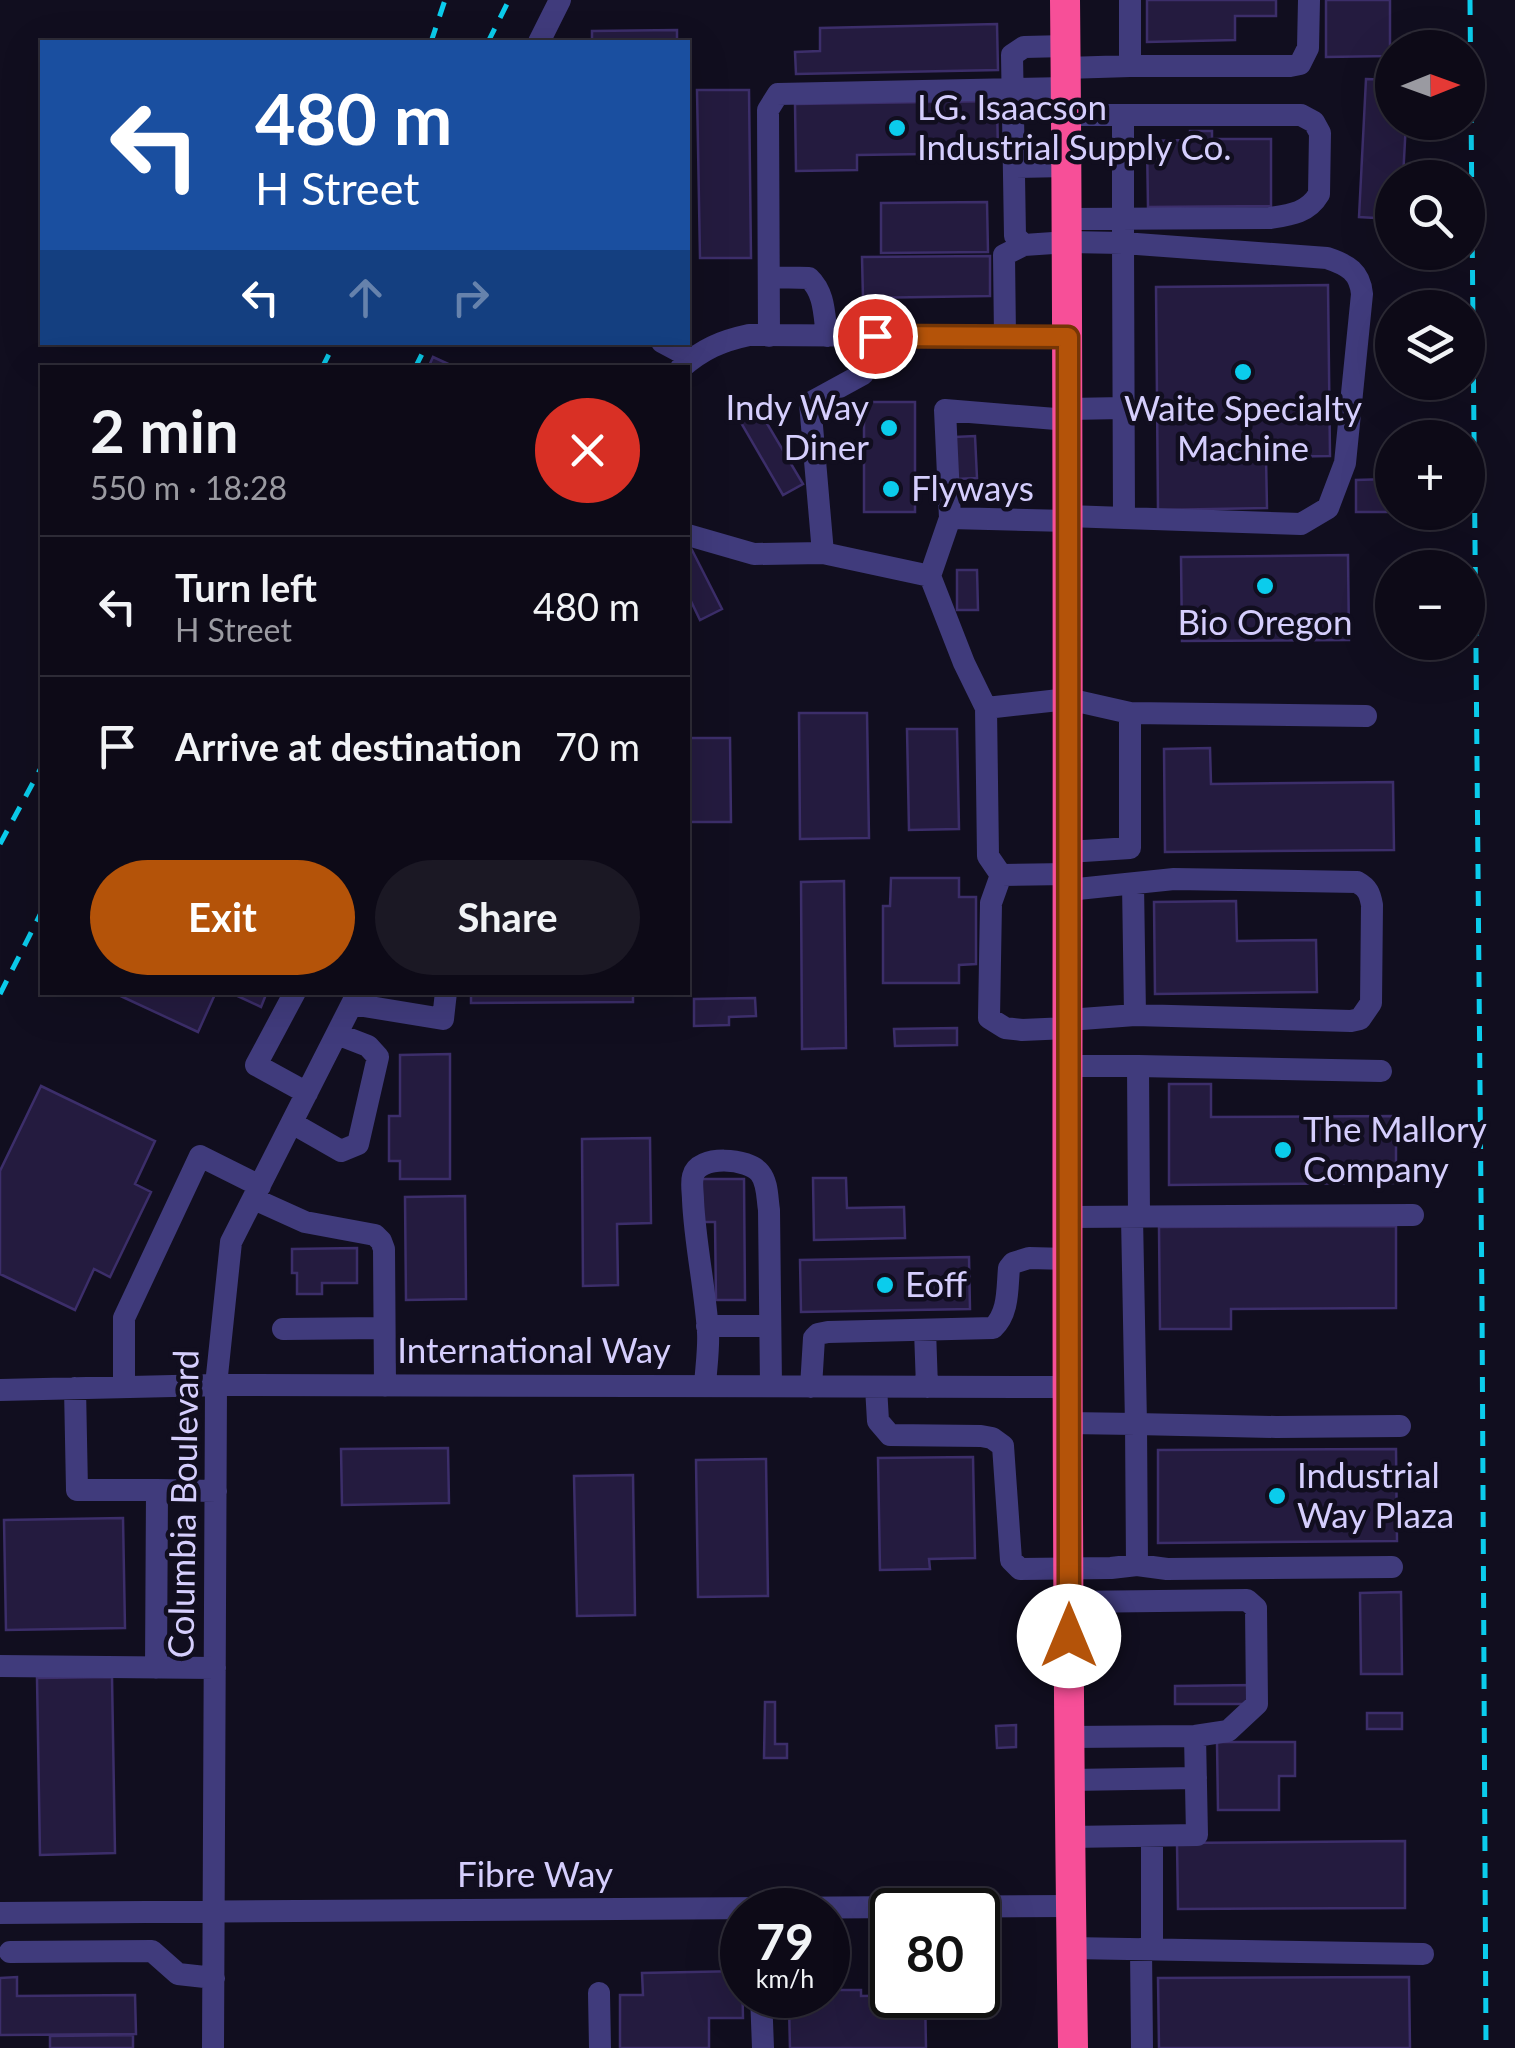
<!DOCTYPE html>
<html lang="en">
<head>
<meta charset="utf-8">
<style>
  body { margin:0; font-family:Lato,sans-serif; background:#1b1824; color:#f1f3f6; height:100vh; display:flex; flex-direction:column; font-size:38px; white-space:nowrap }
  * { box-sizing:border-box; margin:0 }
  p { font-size:32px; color:#9a9aa1 }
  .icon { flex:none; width:55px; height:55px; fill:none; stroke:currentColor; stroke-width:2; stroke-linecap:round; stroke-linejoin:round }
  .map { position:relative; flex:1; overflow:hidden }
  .panel { position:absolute; left:40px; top:365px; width:650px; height:630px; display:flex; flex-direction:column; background:#0d0a17; border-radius:0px; box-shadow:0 10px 40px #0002,0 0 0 2px #2d2b36 }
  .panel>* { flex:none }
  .banner { position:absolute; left:40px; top:40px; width:650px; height:305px; border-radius:0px; box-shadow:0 10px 40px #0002,0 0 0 2px #2d2b36; background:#1a4fa0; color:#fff; overflow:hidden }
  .needle { width:65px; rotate:89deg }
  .buttons { position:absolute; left:1375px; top:30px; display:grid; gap:20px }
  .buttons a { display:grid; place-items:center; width:110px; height:110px; border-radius:50%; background:#0d0a17; box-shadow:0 10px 40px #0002,0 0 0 2px #2d2b36; font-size:50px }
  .speed { position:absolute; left:720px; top:1888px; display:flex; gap:20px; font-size:50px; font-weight:700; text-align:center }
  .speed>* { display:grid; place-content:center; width:130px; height:130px; border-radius:50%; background:#0d0a17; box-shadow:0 10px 40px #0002,0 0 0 2px #2d2b36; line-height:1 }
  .speed small { font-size:25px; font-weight:400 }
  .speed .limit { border:5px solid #111; border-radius:15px; background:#fff; color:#111 }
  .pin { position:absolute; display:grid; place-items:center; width:85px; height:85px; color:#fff; margin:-42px; border:5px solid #fff; border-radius:50%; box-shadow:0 2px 10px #0007 }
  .me { position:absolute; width:110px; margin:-55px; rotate:0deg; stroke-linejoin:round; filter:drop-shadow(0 0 8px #0008) }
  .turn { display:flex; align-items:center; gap:35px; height:210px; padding:0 50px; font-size:45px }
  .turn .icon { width:130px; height:130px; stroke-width:2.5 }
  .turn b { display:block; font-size:70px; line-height:85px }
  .lanes { display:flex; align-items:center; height:95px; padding:0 50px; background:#0003; justify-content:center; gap:50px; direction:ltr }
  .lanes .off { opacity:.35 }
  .round { display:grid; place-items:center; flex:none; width:105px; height:105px; border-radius:52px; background:#1b1824 }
  .head { display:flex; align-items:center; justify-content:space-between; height:170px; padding:0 50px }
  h1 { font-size:60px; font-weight:700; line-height:75px }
  .action { display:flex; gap:20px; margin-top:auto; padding:20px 50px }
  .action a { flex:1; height:115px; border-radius:60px; background:#b45309; color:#fff; font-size:40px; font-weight:700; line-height:115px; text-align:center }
  .action a+a { background:#1b1824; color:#f1f3f6 }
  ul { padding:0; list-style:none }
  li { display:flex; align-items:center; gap:30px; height:140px; padding:0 50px; border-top:2px solid #2d2b36 }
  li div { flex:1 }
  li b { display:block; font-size:38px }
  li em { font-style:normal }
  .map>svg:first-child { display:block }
</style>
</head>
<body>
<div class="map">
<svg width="1515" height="2048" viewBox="0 0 1515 2048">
  <rect width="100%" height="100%" fill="#110e1f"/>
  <path fill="#241b3f" stroke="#3c2e6a" stroke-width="2.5" d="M1147 0H1276V16H1235V40L1147 42Z
    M1326 0H1390V56L1326 57Z
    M997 24 998 70 796 74 795 52 820 51V28Z
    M677 30V42H592V31Z
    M1366 79 1392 80V122H1406L1403 178H1392V219L1359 217Z
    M697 90H749L751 258H700Z
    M997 101 998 153 857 155V170L796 171 795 104Z
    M1190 131H1212V139H1271V206L1148 207 1147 141 1190 140Z
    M987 202 988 252 881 253V203Z
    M990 256V296L863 298 862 257Z
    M1328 285 1330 456 1266 457 1267 508 1158 510 1156 287Z
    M433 357 457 368H428Z
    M864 402H915V512H864Z
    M759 410 803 484 783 495 740 421Z
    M975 436 977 478 957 479 955 437Z
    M1389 479 1390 512H1356V480Z
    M692 550 722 609 700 620 688 595V552Z
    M1348 555 1349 640 1182 641 1181 557Z
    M957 570H977L978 610H957Z
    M799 713H867L869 838 800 839Z
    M907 729H957L959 829 909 830Z
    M688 738H730L731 822H688Z
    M1210 748 1211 784 1393 782 1394 850 1165 852 1164 749Z
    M891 878H959V897H976V964L959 965V983H883V906H890Z
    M844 881 846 1048 802 1049 801 882Z
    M1236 901 1237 941 1316 940 1317 992 1155 994 1154 902Z
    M112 992H216L198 1032Z
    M229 992H267L261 1007Z
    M471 992H633V1002L471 1003Z
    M755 998 756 1016 729 1017V1025L694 1026V999Z
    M957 1028V1045L895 1046 894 1029Z
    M450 1054V1179H400V1161H389V1116H400V1055Z
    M1169 1084H1211V1117L1396 1116V1183L1169 1185Z
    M41 1086 155 1141 135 1184 151 1192 110 1277 94 1269 75 1310 0 1274V1171Z
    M650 1138 651 1223 617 1224 618 1285 583 1286 582 1139Z
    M813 1178H846L847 1208 904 1207 905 1238 814 1240Z
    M700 1179H744L745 1300H716L715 1222H700Z
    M465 1196 466 1299 406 1300 405 1197Z
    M1396 1226V1308L1231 1309V1329H1160L1159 1227Z
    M357 1248V1283H322V1294H297V1273H292V1249Z
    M969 1257 970 1309 801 1312 800 1260Z
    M448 1448 449 1503 342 1505 341 1449Z
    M1396 1449 1397 1541 1158 1543V1450Z
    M973 1457 975 1558 929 1559 930 1569 880 1570 878 1458Z
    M766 1459 768 1596 698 1597 696 1460Z
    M633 1475 635 1615 577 1616 574 1476Z
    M123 1518 125 1628 6 1630 4 1520Z
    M1401 1592 1402 1674H1361L1360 1593Z
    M112 1677 115 1853 40 1855 37 1678Z
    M1254 1685V1704H1175V1686Z
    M765 1702H775V1744H787V1758H764Z
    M1367 1713H1402V1729H1367Z
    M1016 1725V1747L997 1748 996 1726Z
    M1217 1742H1295V1776H1279V1810H1218Z
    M1405 1841V1908L1178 1909 1177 1843Z
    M742 1971 743 2018H709V2048H620V1995H643L642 1973Z
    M835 1971V1990H861V1996L925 1995 926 2048H790L789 2006H772V1995H828V1972Z
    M17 1977V1996L135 1995 136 2034 0 2035V1978Z
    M1409 1977 1410 2048H1159L1158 1978Z
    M133 2035V2048H50V2036Z"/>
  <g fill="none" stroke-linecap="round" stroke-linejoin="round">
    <path stroke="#403b7c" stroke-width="22" d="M539 42 560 0
      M1066 46 1024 47 1012 55 1015 236 1024 245 1068 242 1123 243 1124 518 1068 516
      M1130 66H1290L1300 64 1308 48 1309 0
      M1066 68 1130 66V0
      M1066 115H1123V243L1327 258C1348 265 1360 272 1362 294L1345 463 1328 508 1301 524 1124 518
      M1014 167 1067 166
      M1067 219 1270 218C1290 215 1308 213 1319 194L1320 133 1314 122 1301 115H1123
      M769 277 809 278C825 293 824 315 827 336
      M769 336 768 110 778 94 1066 88
      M875 336 863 374 810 403 823 553 930 576 964 663 986 708 988 856 1001 875 1068 874
      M1005 337 1004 255 1024 245
      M662 342 692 358
      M681 368C703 349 721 341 749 335L1068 337
      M1068 409 1123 408
      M950 518 1068 521
      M688 535 754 554 823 553
      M930 576 950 518 945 410 1068 420
      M986 708 1068 699 1130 713V848L1068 852
      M1130 713 1366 716
      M1001 875 991 903 989 1018 1005 1028 1022 1030 1068 1028
      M1068 890 1174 879 1357 882C1368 888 1370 894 1372 905L1371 1003 1360 1019 1351 1021 1135 1015
      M295 992 256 1065 307 1093
      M352 1004 443 1019 446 992
      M1068 1020 1135 1015 1133 884
      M1068 1066H1138L1139 1217
      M1138 1066 1381 1071
      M292 1123 341 1151 358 1144 378 1057 368 1046 337 1034
      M254 1199 305 1222 375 1235 381 1241 384 1249 385 1386
      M1068 1217 1413 1215
      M1132 1217 1136 1424 1276 1427 1400 1426
      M707 1326H770
      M283 1329 384 1328
      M925 1330 927 1387
      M705 1386C706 1368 709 1349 708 1332 705 1287 695 1244 693 1200 693 1193 691 1183 693 1176 698 1154 749 1158 760 1173 768 1183 767 1198 769 1210L771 1386
      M124 1387V1318L200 1156 260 1186
      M811 1387 814 1338 818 1334 828 1332 993 1328C1009 1313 1007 1289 1009 1268L1013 1263 1029 1258 1068 1259
      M876 1387 878 1421 890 1435 981 1436 992 1438 1003 1446 1011 1560 1020 1569 1111 1568 1137 1565 1136 1424 1068 1423
      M75 1388 77 1490H157
      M0 1390 216 1385 1068 1387
      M1137 1565 1167 1569 1392 1567
      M1069 1602 1247 1600 1256 1608 1257 1704 1228 1731 1195 1736 1070 1737
      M0 1666 215 1668
      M156 1668 157 1490 216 1491
      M1070 1780 1196 1778
      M1152 1836V1949
      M1070 1837 1197 1835 1195 1736
      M0 1913 1071 1906
      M1071 1948 1423 1954
      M1141 1949 1142 2048
      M10 1952 152 1951 178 1974 214 1978
      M599 1993 600 2048
      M761 1995 763 2048
      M213 2048 216 1385 231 1242 358 992"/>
    <path stroke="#f74f98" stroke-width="30" d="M1065 0C1072 683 1062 1365 1073 2048"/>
    <path stroke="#0bccec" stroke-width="5" stroke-dasharray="15 12" stroke-linecap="butt" d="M1470 0 1482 1304 1486 2048
      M431 42 445 0
      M488 42 509 0
      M322 368 335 342
      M415 368 428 342
      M0 844 42 766
      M0 994 42 911"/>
  </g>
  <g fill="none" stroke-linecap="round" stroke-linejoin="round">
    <defs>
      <path id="route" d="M875 336 1068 337 1069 1636"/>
    </defs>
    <use href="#route" stroke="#753606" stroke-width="25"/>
    <use href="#route" stroke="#b45309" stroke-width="18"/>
  </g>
  <g fill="#0bccec" stroke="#110e1f" stroke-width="4">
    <circle cx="897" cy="128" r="10"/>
    <circle cx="1243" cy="372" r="10"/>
    <circle cx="889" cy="428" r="10"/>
    <circle cx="891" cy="489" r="10"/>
    <circle cx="1265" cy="586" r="10"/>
    <circle cx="1283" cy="1150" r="10"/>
    <circle cx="885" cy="1285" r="10"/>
    <circle cx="1277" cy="1496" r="10"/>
  </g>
  <g text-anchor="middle" stroke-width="9" stroke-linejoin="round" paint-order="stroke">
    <g font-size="35" fill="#d5cefd" stroke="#110e1f" text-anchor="start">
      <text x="917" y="120">LG. Isaacson<tspan x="917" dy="40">Industrial Supply Co.</tspan></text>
      <text x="869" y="420" text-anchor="end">Indy Way<tspan x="869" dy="40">Diner</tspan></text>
      <text x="1243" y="421" text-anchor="middle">Waite Specialty<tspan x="1243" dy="40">Machine</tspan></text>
      <text x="911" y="501">Flyways</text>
      <text x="1265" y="635" text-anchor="middle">Bio Oregon</text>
      <text x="1303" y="1142">The Mallory<tspan x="1303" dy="40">Company</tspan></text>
      <text x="905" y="1297">Eoff</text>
      <text x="1297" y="1488">Industrial<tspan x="1297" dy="40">Way Plaza</tspan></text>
    </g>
    <g font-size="35" fill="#d5cefd" stroke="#110e1f">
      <text x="534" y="1363">International Way</text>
      <text transform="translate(184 1504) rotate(-89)" y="12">Columbia Boulevard</text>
      <text x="535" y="1887">Fibre Way</text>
    </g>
  </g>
</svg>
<div class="buttons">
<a><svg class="needle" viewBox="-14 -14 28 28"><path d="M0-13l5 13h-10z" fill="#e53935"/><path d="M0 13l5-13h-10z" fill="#9a9aa1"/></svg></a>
<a><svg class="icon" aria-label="search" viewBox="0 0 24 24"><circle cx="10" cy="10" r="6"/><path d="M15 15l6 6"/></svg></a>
<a><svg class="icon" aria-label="layers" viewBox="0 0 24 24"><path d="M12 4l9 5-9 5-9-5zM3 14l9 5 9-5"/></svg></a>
<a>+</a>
<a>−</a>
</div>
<div class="speed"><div>79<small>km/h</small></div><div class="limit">80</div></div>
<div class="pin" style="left:875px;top:336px;background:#d93025"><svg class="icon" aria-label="arrive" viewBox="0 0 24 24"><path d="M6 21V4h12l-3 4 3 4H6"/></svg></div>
<svg class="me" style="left:1069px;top:1636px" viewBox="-20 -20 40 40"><circle r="19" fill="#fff"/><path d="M0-13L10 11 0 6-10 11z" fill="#b45309"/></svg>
<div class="banner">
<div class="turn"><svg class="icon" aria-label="left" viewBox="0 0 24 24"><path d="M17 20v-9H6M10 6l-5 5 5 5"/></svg><div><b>480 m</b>H Street</div></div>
<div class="lanes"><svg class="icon" aria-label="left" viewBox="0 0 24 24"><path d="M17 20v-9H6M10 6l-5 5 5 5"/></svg><svg class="icon off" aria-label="ahead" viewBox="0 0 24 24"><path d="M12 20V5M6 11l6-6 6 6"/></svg><svg class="icon off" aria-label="right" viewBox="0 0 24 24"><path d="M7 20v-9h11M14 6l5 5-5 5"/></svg></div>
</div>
<section class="panel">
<div class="head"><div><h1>2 min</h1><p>550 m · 18:28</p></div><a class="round" style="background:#d93025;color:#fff"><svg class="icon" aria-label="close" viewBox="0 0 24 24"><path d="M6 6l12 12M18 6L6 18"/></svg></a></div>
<ul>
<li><svg class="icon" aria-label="left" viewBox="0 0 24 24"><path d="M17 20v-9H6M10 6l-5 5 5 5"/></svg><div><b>Turn left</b><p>H Street</p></div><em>480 m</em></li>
<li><svg class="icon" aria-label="arrive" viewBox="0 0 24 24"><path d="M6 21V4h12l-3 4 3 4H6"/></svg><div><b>Arrive at destination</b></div><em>70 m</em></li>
</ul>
<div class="action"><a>Exit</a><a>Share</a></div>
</section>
</div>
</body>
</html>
